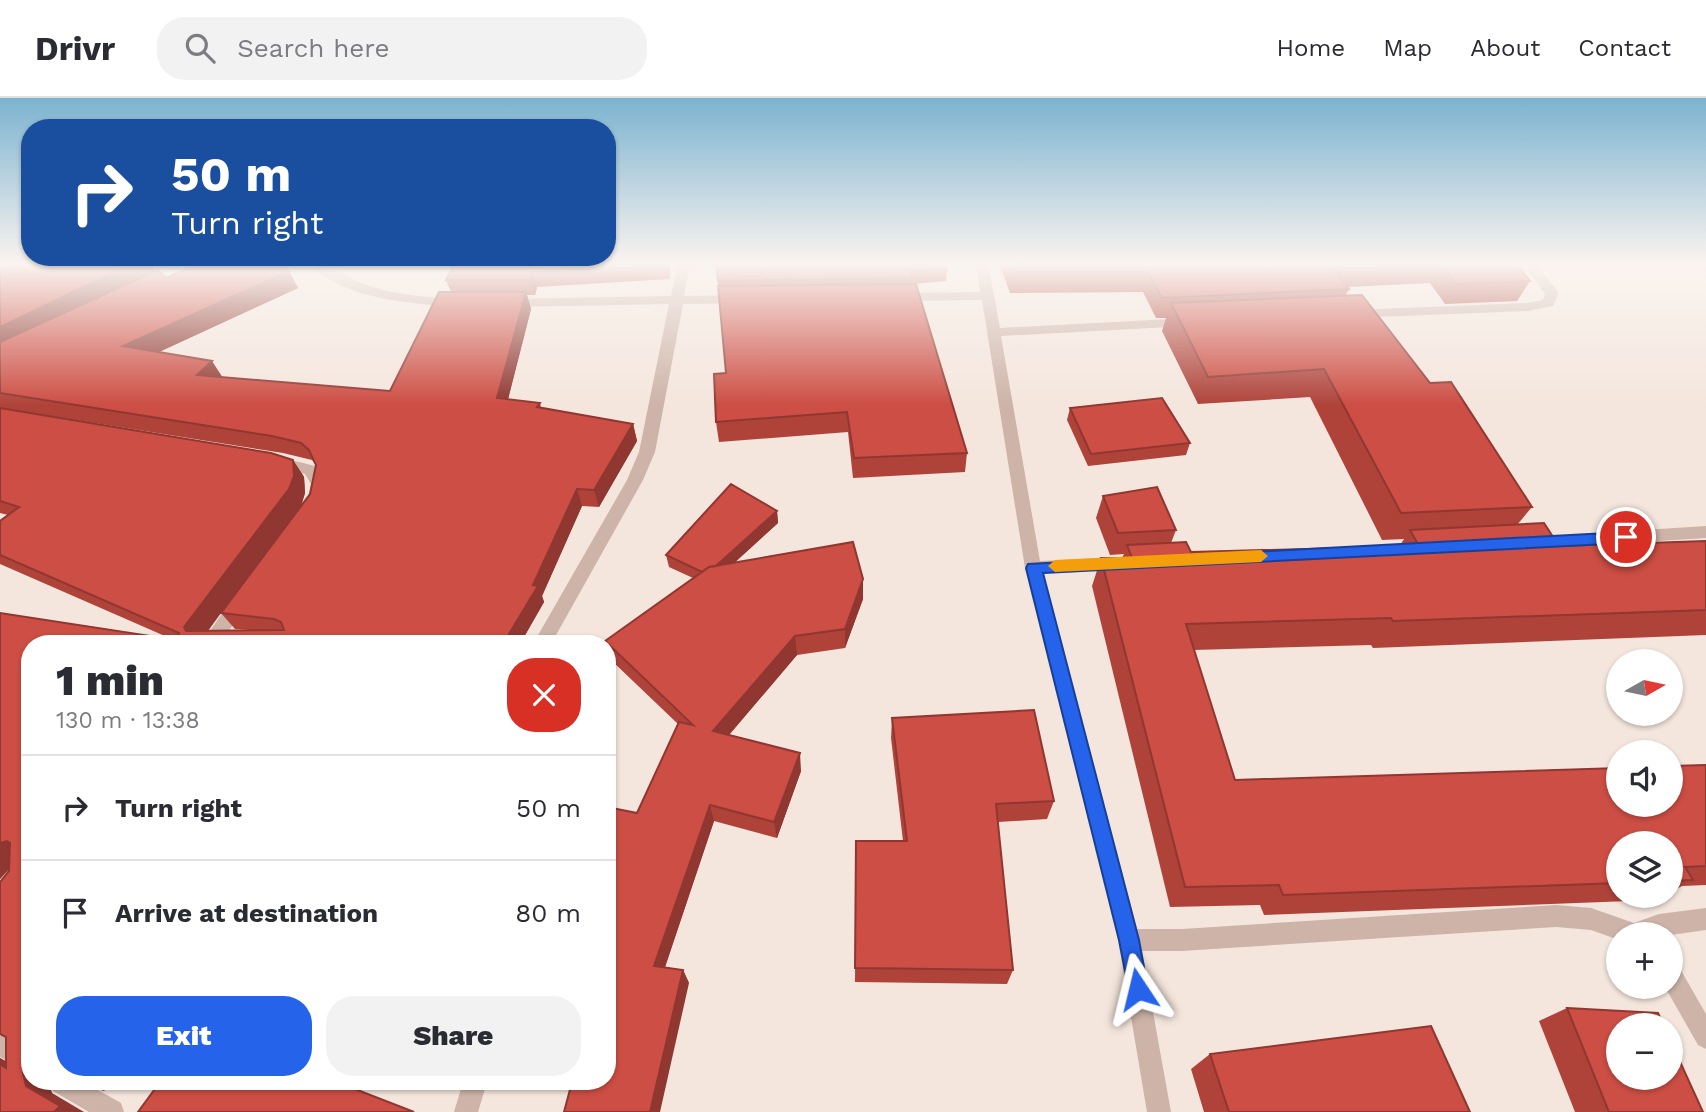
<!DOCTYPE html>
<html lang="en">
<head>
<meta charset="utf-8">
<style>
  body { margin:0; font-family:"Work Sans",sans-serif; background:#f2f2f3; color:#2b2b33; height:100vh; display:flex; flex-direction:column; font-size:26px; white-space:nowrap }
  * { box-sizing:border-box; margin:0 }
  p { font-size:23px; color:#7c7c81 }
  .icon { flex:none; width:38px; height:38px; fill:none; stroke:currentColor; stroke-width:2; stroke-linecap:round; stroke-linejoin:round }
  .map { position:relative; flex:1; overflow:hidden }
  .panel { position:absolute; left:21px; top:537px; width:595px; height:455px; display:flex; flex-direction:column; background:#fff; border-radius:28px; box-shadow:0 2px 5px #0004 }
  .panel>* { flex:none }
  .banner { position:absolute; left:21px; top:21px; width:595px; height:147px; border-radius:28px; box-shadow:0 2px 5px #0004; background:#1a4fa0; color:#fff; overflow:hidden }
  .needle { width:46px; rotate:81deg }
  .controls { position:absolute; left:1606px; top:551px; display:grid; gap:14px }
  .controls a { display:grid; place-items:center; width:77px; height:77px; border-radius:50%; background:#fff; box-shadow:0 2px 5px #0004; font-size:35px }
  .pin { position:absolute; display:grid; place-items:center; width:60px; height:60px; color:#fff; margin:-30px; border:4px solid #fff; border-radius:50%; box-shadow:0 2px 7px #0007 }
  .me { position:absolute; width:77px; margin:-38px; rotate:350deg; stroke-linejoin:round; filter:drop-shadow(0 0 5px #0008) }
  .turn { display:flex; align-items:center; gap:24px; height:147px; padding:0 35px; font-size:32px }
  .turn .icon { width:91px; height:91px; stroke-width:2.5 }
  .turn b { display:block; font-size:49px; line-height:60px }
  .round { display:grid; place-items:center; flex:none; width:74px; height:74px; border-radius:28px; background:#f2f2f3 }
  .head { display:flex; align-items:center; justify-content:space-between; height:119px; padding:0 35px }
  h1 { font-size:42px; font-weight:800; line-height:52px }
  .button { display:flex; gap:14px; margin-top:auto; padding:14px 35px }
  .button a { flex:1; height:80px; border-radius:28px; background:#2563eb; color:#fff; font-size:28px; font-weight:800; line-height:80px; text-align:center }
  .button a+a { background:#f2f2f3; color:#2b2b33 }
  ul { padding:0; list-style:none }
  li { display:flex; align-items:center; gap:21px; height:105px; padding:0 35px; border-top:2px solid #e1e1e2 }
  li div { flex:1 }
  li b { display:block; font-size:26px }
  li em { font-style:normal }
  header { display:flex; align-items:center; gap:42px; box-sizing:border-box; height:98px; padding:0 35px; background:#fff; border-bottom:2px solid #e1e1e2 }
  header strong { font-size:33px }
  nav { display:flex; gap:38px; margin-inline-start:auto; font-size:24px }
  .search { width:490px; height:63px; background:#f2f2f3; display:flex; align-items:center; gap:18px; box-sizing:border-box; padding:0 24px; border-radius:28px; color:#7c7c81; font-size:26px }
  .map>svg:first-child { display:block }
</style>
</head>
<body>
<header>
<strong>Drivr</strong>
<div class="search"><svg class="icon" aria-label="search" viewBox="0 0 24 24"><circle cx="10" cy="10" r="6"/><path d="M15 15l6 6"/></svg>Search here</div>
<nav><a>Home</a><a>Map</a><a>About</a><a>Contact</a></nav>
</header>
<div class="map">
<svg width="1706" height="1014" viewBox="0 0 1706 1014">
  <rect width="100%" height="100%" fill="#f4e6dd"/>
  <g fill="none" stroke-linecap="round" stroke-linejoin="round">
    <path fill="#cdb3a8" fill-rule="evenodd" d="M308 165C330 165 348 181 369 188 397 197 427 199 456 201L463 205C455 211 441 208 431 207 390 203 338 196 308 165Z
      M678 165H690L684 198 743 197 750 201 743 205 683 206 655 354 643 382 551 546H533L627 382 639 354 669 206 505 209 498 205 505 201 671 198Z
      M976 165H988L1000 230 1189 220 1196 224 1189 228 1001 238 1040 463 1122 459 1128 460 1130 465 1128 470 1122 471 1043 476 1137 831H1182L1556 807 1591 810 1634 825 1659 816 1706 810V832L1671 837 1619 836V842L1591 832 1556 829 1182 853H1142L1171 1014H1147L1118 842 1025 470 982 202 897 203 891 199 897 195 980 194Z
      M1523 165H1536L1557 193 1558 196 1553 208 1528 213 1353 220 1346 216 1353 212 1528 205 1543 202 1545 196Z
      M275 358 315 368 327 386 322 403H310L308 399 311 386 305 376 270 367 267 363 270 359Z
      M1706 428V440L1535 451 1527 445 1535 439Z
      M240 496 246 498 249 503 220 546H201L234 498Z
      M1671 866 1679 869 1706 916V951L1698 947 1665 889H1671Z
      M0 933 30 950V976L0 959Z
      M50 984H84L121 1005 124 1014H89L53 993Z
      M463 984H487L478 1014H454Z"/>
  </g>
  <path fill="#af433a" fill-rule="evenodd" d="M0 165H150L155 173 166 180 289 173 298 190 159 254 222 279 390 293 451 194 446 182 455 165H670V181L537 189 535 197H527L531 211 508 301 540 305 541 310 633 326 637 343 599 409 582 408 542 498 544 504 520 546H30V984H48L52 995 0 1014V960L6 964 9 771 0 781V515L174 542 0 466V423L8 417 0 415V310L293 362 304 379 305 395 301 408 310 396 316 367 312 362 283 355 0 310ZM221 515 235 531 249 532 208 533Z
    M716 165 947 171 946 183 912 186 967 355 965 374 853 380 848 334 719 344 716 324 726 275Z
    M999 165H1516L1530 183 1517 203 1445 206 1430 185 1347 189 1349 191 1346 197 1430 285 1532 409 1517 427 1559 448 1706 443V537L1373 550 1371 547 1194 552 1235 682 1706 667V787L1682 788 1671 794V746H1619V798H1664L1656 802 1264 817 1260 807 1170 809 1092 488 1101 460H1122L1124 456 1110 457 1096 420 1103 398 1176 432 1171 445 1191 454 1399 449 1404 441 1382 442 1310 299 1198 306 1162 233 1166 220H1156L1143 194 1010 195Z
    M1070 310 1190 345 1186 357 1088 368 1067 322Z
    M777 413 778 425 734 465 863 481V501L845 550 797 557 729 637 801 673 777 740 714 723 665 869 683 872 689 885 607 845V709L637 715 678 626 611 562 607 550V546H606L605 543 693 480 669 469 666 457Z
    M892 620 1054 703 1047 721 998 724 1013 872 1007 886 855 884 856 743H903L891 640Z
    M1567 910 1703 1014H1575L1539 923Z
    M1210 956 1470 1014H1204L1191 971Z"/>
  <path fill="#8f3730" d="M138 165H150L159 178 0 253V229L98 182Z
    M668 165H670V181Z
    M289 173 298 190 135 265 123 248Z
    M532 174 537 189 535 197 530 182Z
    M526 194 531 211 504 317 497 300Z
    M212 263 223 280 197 277Z
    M633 326 637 343 599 409 594 392Z
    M293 362 304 379 305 395 301 408 199 544 186 533 184 529Z
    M577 391 582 408 542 498 544 504 520 546H503L533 487Z
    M777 413 778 425 709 488 707 476Z
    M863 481V501L845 550V531Z
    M795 538 797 557 717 651 713 633Z
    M800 655 801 673 777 740 774 724Z
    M710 707 714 723 661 881 654 868Z
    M7 743 29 756 20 759 0 781V745Z
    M683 872 689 885 660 1014H650Z
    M0 960 26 974 23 975 30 977V984H48L52 995 84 1014H54L26 988 0 966Z
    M82 984H112L104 993 81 985Z
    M337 984H356L353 991Z"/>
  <path fill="#cc4e44" stroke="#8f3730" stroke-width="2" d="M0 165H138L98 182 0 229Z
    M200 165H279L289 173 123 248 212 263 197 277 390 293 439 194H526L497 300 540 305 537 309 633 326 594 392 577 391 533 487 538 488 503 546H30V974L23 975 26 988 60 1008 54 1014H0V966L6 970V939L0 936V784L9 773 10 745 7 743 0 745V515L176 542 179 535 0 457V423L19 409 0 403V310L271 355 293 362 294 378 289 391 184 529 186 533 284 532 281 524 274 521 221 515 310 396 316 367 309 352 301 345 272 338 0 295V244L158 172 166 180Z
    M455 165H668V166L532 174 530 182H446Z
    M716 165H945L947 171 910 173 912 180 718 183Z
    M1009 165H1437L1333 170 1349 191 1162 200 1148 174H1013Z
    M1441 165H1516L1530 183 1456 186Z
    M916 186 967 355 854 360 847 314 716 324 714 276 726 275 718 188Z
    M1362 197 1430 285 1451 284 1532 409 1401 415 1324 271 1208 279 1171 205Z
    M1162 300 1190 345 1091 356 1070 310Z
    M731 386 777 413 716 468 709 469 702 474 666 457Z
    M1157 389 1176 432 1118 435 1103 398Z
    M1544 425 1559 448 1706 443V512L1393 523 1391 520 1186 526 1235 682 1619 670V707H1671V668L1706 667V768L1685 769 1693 782 1671 783V746H1619V785L1283 797 1279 787 1185 789 1101 460H1132L1127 447 1186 444 1191 454 1419 448 1410 432Z
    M853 444 863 481 845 531 795 538 713 633 800 655 774 724 710 707 654 868 683 872 650 1014H564L572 984H607V857L613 835 607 833V709L637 715 679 624 693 627 605 543 709 469Z
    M1034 612 1054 703 996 706 1013 872 855 870 856 743H907L892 620Z
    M1567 910 1658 915 1664 928H1619V980H1671V944L1703 1014H1609Z
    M1431 928 1470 1014H1229L1210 956Z
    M160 984H337L414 1014H138Z"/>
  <linearGradient id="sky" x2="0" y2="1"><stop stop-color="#7cb3d0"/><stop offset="0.54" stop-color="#faf4f0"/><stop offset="1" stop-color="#faf4f0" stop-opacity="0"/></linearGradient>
  <rect width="1706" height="307" fill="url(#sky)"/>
  <path fill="#2563eb" stroke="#184099" stroke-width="2" d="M1626 434 1633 439 1626 445 1043 475 1139 842 1148 891 1145 898 1138 901 1130 898 1119 842 1026 470 1028 466Z"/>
  <path fill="#f59e0b" d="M1261 452 1268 458 1261 464 1055 474 1048 468 1055 462Z"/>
</svg>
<div class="controls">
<a><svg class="needle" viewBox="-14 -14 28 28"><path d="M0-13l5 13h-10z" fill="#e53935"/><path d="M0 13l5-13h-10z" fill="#7c7c81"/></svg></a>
<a><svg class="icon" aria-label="sound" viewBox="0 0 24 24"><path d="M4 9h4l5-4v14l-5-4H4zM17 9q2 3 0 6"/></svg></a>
<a><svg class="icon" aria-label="layers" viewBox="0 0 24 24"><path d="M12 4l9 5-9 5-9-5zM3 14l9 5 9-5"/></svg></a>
<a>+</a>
<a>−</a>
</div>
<div class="pin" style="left:1626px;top:439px;background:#d93025"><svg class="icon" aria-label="arrive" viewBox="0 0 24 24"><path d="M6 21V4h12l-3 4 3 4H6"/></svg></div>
<svg class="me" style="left:1138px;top:891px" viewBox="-20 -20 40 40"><path d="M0-17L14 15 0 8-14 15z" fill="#2563eb" stroke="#fff" stroke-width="4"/></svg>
<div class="banner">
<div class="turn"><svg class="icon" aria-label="right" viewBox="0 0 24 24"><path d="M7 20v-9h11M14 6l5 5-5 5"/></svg><div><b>50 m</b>Turn right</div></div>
</div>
<section class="panel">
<div class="head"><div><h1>1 min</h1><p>130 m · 13:38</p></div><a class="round" style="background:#d93025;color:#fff"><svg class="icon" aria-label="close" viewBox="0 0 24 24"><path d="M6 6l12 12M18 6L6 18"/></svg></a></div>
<ul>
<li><svg class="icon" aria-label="right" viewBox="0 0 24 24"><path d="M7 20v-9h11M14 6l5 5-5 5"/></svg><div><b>Turn right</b></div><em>50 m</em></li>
<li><svg class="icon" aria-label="arrive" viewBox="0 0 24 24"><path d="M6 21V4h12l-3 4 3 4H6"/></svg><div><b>Arrive at destination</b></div><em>80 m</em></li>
</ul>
<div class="button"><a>Exit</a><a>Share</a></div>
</section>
</div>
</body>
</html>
